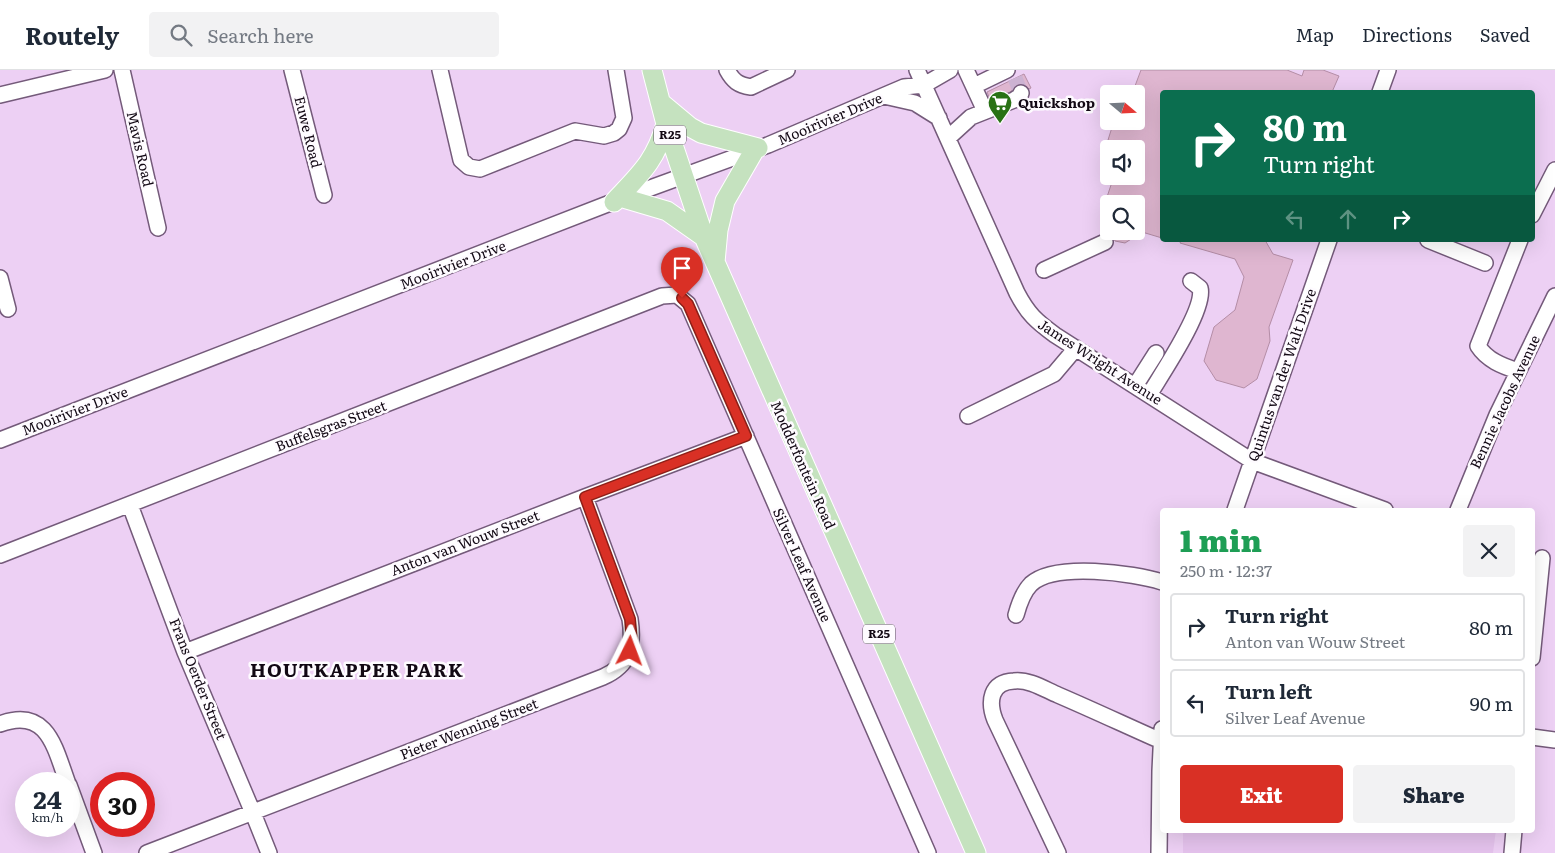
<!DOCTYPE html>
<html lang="en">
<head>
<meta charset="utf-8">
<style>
  body { margin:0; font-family:Literata,serif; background:#f2f2f3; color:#1f2937; height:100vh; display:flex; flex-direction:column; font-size:19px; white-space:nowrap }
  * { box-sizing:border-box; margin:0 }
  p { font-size:16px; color:#747a83 }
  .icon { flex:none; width:28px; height:28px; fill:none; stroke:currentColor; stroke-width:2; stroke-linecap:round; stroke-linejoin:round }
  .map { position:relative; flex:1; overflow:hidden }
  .drawer { position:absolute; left:1160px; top:438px; width:375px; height:325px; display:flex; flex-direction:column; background:#fff; border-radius:5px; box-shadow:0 5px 20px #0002 }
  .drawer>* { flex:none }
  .banner { position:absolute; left:1160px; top:20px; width:375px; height:152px; border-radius:5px; box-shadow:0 5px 20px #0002; background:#0b6e4f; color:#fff; overflow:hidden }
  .needle { width:32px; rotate:109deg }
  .controls { position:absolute; left:1100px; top:15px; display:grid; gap:10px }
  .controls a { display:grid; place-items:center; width:45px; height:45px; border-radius:5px; background:#fff; box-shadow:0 5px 20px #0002; font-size:25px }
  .speed { position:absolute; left:15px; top:702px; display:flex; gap:10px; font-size:25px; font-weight:700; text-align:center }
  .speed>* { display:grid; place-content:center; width:65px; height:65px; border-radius:50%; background:#fff; box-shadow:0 5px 20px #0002; line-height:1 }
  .speed small { font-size:12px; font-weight:400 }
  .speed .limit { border:8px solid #d22; background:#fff; color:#111 }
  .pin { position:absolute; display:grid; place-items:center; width:42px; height:42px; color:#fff; margin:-51px -21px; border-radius:50% 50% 50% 0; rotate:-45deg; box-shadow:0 0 5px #0007 }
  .pin .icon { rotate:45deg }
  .me { position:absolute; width:55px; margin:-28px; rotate:3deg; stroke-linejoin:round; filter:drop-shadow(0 0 4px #0008) }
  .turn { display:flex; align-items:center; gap:18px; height:105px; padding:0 20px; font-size:22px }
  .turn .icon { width:65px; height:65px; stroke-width:2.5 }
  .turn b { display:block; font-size:35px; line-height:42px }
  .lanes { display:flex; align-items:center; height:48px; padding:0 20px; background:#0003; justify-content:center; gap:25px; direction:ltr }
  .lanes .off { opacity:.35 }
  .round { display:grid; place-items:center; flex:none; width:52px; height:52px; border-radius:5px; background:#f2f2f3 }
  .summary { display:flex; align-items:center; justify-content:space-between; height:85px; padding:0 20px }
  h1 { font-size:30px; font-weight:800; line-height:38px; color:#1e9e55 }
  .cta { display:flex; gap:10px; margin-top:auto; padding:10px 20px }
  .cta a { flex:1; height:58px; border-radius:5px; background:#d93025; color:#fff; font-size:20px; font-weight:800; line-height:58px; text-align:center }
  .cta a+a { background:#f2f2f3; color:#1f2937 }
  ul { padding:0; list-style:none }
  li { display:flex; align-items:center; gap:15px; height:68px; margin:0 10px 8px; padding:0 10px; border:2px solid #e0e1e3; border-radius:5px }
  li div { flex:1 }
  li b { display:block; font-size:19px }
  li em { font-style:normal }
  header { display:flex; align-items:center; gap:30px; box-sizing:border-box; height:70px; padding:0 25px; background:#fff; border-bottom:1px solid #e0e1e3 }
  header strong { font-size:24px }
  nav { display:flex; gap:28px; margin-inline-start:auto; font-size:18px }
  .search { width:350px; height:45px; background:#f2f2f3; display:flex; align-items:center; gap:12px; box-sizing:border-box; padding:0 18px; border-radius:5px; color:#747a83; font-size:19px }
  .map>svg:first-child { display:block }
</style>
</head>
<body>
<header>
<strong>Routely</strong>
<div class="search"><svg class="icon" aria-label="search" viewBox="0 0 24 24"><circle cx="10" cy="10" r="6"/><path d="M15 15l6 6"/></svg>Search here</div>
<nav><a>Map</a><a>Directions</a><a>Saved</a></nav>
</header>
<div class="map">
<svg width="1555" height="783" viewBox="0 0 1555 783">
  <rect width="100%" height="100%" fill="#edd0f4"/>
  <path fill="#e4c2ec" d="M1183 760H1496L1493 783H1183Z"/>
  <path fill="#dfb6d0" stroke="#b48da6" d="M1141 0H1287L1302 6 1304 0H1323L1339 6 1332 22H1162V168L1142 162 1125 173 1115 171 1110 161H1136V134H1117L1106 130 1114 106H1136V79H1122L1124 75 1108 70 1114 51H1136V24H1132Z
    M1024 4 1031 18 1029 19 1024 14H1019L1010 22 990 29 987 22Z
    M1181 170H1265L1273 184 1293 190 1269 257 1270 271 1257 309 1244 318 1216 310 1204 291 1214 257 1235 240 1244 207 1235 189 1180 173Z"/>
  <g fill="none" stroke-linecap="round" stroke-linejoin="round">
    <path stroke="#ccb2d2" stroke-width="15" stroke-dasharray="15 8" stroke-linecap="butt" d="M1015 8 1021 23"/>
    <defs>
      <path id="minor" d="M122 0 158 158
        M292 0 324 125
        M440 0 461 90 469 97 480 99 575 61 604 66 614 63 619 59 624 48 616 0
        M727 0C733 11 738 15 751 17L787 0
        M917 0 1017 223C1028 244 1036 251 1055 265L1252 391 1385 440
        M966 0 985 41
        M974 16 1007 0
        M1380 22 1388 0
        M0 25 105 0
        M884 26 915 33 939 48
        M948 68 971 47 1014 30 1020 26 1021 23
        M1532 145 1555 100
        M1428 170 1485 193
        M1044 200 1105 172
        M0 208 8 239
        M1518 301C1502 296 1487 290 1478 276L1520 170
        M1135 316 1156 283
        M1149 325C1161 305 1206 239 1200 218L1191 211
        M968 346 1054 304 1076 278
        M0 370 623 128 768 75 904 17 924 15 950 0
        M130 435 185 582 253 743 269 783
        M1235 440 1329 170
        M1458 440 1497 345 1555 226
        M0 485 662 226 677 225 688 234 928 783
        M1016 545C1019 534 1023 522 1031 514 1055 492 1133 503 1162 512
        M185 582 585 427 746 366
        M1532 588 1542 488
        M0 654C48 636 55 679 68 714
        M1532 667 1555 670
        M69 715 94 783
        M147 783 603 607C630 595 634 576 630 549L585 427
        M1058 783 995 650C988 632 990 612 1014 611 1029 609 1046 620 1058 625 1093 640 1127 656 1161 671
        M1159 783 1160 701 1162 659
        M1512 783 1514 760"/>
      <path id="major" d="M652 0 666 54 704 167 976 783
        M660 32 690 57 701 63 758 78
        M623 128 667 141 704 167
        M614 132C640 104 655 92 666 54
        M715 192 718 160 725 131 755 79"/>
    </defs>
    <use href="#minor" stroke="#745a7a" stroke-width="18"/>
    <use href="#major" stroke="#fff" stroke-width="21"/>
    <use href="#minor" stroke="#fff" stroke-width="15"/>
    <use href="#major" stroke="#c5e2bf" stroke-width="19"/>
  </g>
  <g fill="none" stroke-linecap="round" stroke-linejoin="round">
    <defs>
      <path id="route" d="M630 581 632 572 630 549 585 427 746 366 688 234 682 228"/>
    </defs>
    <use href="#route" stroke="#8d1f18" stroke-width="12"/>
    <use href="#route" stroke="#d93025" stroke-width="9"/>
  </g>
  <defs>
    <symbol id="supermarket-pin" viewBox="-11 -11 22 30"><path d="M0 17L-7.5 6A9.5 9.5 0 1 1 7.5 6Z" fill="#297215" stroke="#fefbff"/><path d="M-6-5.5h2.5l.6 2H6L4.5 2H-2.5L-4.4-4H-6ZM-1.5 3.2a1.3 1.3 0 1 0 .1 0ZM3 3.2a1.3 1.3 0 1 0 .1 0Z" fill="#fff"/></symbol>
  </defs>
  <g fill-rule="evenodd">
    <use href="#supermarket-pin" x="986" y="19" width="28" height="38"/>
  </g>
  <g text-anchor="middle" stroke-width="5" stroke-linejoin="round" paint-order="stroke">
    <g fill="#fefbff" stroke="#59515a" stroke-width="1">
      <rect x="654" y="55.5" width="32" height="19" rx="4"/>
      <rect x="863" y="554.5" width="32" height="19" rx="4"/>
    </g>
    <g font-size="12" font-weight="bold" fill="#120814">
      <text x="670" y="69">R25</text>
      <text x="879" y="568">R25</text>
    </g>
    <g font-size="14" font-weight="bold" fill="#120814" stroke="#fefbff" text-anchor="start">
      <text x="1018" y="38">Quickshop</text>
    </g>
    <g font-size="14" fill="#120814" stroke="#fefbff">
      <text transform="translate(830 49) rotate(-23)" y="5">Mooirivier Drive</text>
      <text transform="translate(308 62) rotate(76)" y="5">Euwe Road</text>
      <text transform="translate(140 79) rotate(77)" y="5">Mavis Road</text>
      <text transform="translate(453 195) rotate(-21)" y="5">Mooirivier Drive</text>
      <text transform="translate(1100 292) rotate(33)" y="5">James Wright Avenue</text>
      <text transform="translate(1282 305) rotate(-71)" y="5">Quintus van der Walt Drive</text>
      <text transform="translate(1505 332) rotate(-65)" y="5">Bennie Jacobs Avenue</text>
      <text transform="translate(75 341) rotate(-21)" y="5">Mooirivier Drive</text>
      <text transform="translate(331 356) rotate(-21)" y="5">Buffelsgras Street</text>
      <text transform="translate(803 395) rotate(66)" y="5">Modderfontein Road</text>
      <text transform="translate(465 473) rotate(-21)" y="5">Anton van Wouw Street</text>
      <text transform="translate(802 495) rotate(66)" y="5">Silver Leaf Avenue</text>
      <text transform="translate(198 609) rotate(68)" y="5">Frans Oerder Street</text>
      <text transform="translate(469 659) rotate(-21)" y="5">Pieter Wenning Street</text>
    </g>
    <g font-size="19" font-weight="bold" letter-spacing="1" fill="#120814" stroke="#fefbff">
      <text x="357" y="607">HOUTKAPPER PARK</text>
    </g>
  </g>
</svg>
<div class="controls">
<a><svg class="needle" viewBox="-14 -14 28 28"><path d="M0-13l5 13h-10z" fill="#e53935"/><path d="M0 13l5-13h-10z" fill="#747a83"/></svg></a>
<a><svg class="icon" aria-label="sound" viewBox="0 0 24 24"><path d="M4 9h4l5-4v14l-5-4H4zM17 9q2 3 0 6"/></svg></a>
<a><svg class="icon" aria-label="search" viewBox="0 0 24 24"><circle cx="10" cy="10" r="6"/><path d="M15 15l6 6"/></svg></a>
</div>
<div class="speed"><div>24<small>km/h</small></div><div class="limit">30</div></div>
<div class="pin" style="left:682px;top:228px;background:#d93025"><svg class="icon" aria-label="arrive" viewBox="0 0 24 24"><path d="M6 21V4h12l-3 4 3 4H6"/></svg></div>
<svg class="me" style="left:630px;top:581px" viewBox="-20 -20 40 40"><path d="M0-17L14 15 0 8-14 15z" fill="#d93025" stroke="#fff" stroke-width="4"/></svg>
<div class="banner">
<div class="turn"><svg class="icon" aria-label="right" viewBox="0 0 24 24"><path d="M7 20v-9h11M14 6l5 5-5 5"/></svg><div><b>80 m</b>Turn right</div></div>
<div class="lanes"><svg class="icon off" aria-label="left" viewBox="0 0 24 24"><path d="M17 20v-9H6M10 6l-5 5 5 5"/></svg><svg class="icon off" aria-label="ahead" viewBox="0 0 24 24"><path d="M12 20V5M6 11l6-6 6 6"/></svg><svg class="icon" aria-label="right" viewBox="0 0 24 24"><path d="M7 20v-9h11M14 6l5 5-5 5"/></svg></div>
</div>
<section class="drawer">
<div class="summary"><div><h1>1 min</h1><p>250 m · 12:37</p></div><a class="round"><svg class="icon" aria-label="close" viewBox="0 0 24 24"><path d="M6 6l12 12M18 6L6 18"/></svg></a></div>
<ul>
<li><svg class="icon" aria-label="right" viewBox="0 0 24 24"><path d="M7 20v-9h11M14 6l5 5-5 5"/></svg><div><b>Turn right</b><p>Anton van Wouw Street</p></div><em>80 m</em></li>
<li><svg class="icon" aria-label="left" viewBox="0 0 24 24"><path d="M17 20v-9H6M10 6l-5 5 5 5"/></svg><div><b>Turn left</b><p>Silver Leaf Avenue</p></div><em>90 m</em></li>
</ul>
<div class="cta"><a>Exit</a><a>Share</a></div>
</section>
</div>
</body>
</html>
